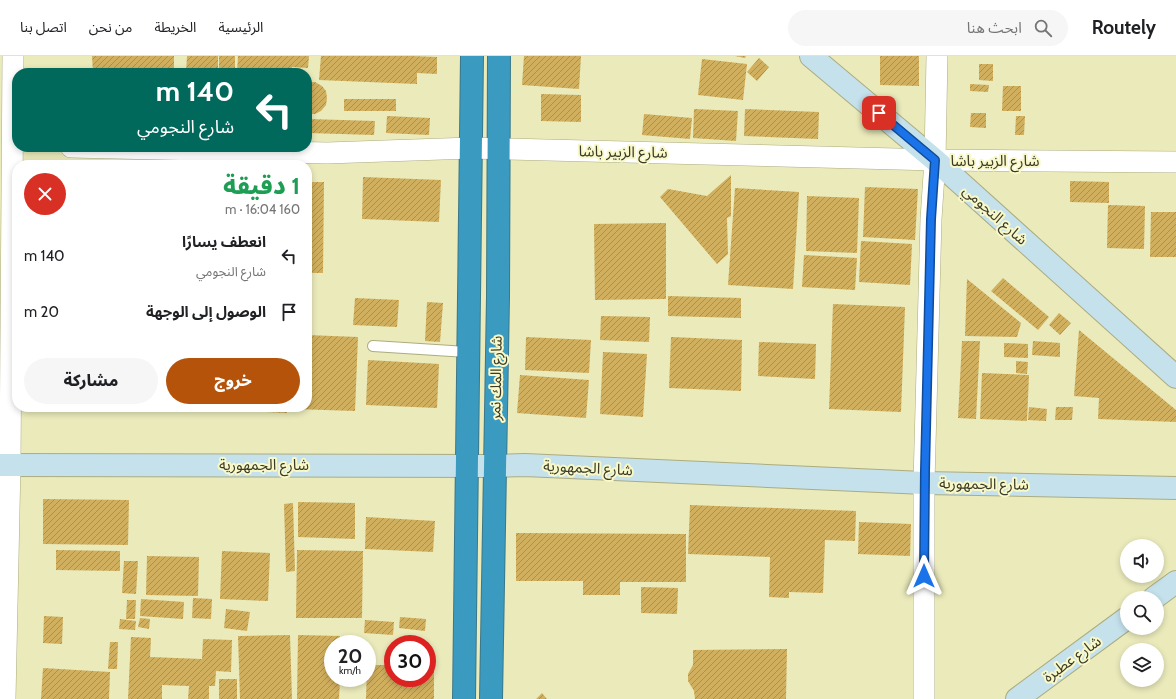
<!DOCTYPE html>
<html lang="ar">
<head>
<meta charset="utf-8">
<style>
  body { margin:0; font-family:Cabin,"Noto Sans Arabic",sans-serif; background:#f6f6f6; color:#202124; direction:rtl; height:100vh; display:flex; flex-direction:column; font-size:15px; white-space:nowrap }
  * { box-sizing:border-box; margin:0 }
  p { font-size:13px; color:#757577 }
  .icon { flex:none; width:22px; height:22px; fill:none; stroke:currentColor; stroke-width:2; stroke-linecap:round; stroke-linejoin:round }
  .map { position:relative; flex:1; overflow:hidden; direction:ltr }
  .details { position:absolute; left:12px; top:104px; width:300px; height:252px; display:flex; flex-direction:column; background:#fff; border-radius:16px; box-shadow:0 2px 6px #0003; direction:rtl }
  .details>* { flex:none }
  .hud { position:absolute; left:12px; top:12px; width:300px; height:84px; border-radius:16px; box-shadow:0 2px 6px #0003; direction:rtl; background:#00695c; color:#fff; overflow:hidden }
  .tools { position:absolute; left:1120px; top:483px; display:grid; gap:8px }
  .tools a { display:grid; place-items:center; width:44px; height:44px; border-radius:50%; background:#fff; box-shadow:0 2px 6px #0003; font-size:20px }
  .speed { position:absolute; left:324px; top:579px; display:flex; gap:8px; font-size:20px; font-weight:700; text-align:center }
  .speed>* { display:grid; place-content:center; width:52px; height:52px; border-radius:50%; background:#fff; box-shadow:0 2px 6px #0003; line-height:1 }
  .speed small { font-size:10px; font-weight:400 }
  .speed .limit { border:6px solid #d22; background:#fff; color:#111 }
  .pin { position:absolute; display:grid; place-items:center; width:34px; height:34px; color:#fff; margin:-17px; border-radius:8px; box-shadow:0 2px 6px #0006 }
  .me { position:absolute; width:44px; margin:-22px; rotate:0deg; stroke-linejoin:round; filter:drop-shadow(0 0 3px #0008) }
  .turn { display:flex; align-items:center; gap:14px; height:84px; padding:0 12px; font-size:18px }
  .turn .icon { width:52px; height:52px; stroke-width:2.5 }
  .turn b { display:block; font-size:28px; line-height:34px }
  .round { display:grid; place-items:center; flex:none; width:42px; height:42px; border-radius:21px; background:#f6f6f6 }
  .headline { display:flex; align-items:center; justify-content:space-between; height:68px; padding:0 12px }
  h1 { font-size:24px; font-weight:800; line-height:30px; color:#1e9e55 }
  .action { display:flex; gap:8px; margin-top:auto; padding:8px 12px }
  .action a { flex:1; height:46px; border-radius:24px; background:#b45309; color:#fff; font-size:16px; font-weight:800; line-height:46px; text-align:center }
  .action a+a { background:#f6f6f6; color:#202124 }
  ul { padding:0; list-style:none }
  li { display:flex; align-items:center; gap:12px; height:56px; padding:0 12px }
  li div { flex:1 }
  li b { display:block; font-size:15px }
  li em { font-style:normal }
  header { display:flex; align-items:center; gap:24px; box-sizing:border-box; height:56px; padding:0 20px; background:#fff; border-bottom:1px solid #e0e0e0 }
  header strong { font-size:19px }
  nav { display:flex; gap:22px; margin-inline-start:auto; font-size:14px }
  .search { width:280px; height:36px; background:#f6f6f6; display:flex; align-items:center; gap:10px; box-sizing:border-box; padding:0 14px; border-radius:22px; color:#757577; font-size:15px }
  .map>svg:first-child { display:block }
</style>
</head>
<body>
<header>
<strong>Routely</strong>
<div class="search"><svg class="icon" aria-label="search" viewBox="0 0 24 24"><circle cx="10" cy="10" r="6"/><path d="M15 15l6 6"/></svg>ابحث هنا</div>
<nav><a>الرئيسية</a><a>الخريطة</a><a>من نحن</a><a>اتصل بنا</a></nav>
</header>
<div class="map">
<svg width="1176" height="643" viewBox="0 0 1176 643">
  <defs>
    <pattern id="building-hatch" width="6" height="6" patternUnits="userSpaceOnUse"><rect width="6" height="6" fill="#d0af5f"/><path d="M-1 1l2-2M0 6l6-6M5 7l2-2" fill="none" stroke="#aa8f4e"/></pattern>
  </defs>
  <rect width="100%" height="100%" fill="#eaeabb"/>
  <path fill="url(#building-hatch)" d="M92 0H174V17H93Z
    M187 0H218V17H186Z
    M219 0H235V17H219Z
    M238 0H309L308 12 292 11V17H237Z
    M321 0H412L437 1V18L417 17V28L319 24Z
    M524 0H581L579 33 522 29Z
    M735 0H746L745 2Z
    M880 0H919V30L880 29Z
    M759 2 769 11 757 25 747 16Z
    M702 3 747 8 743 44 698 39Z
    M979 8H993V25L979 24Z
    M308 26H315L322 30 326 35 327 42 326 49 321 55 315 58H307Z
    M970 28 989 29 988 36 970 35Z
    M1003 30H1021V55H1002Z
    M541 38 581 39V66L541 65Z
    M344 43H396V55H344Z
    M694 53 738 55 736 85 693 82Z
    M745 53 819 56 818 83 744 80Z
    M971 57H986V72L970 71Z
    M644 58 692 62 690 83 642 79Z
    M387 60 430 62 429 79 386 77Z
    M1016 60H1025L1024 79H1015Z
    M309 63 375 65 374 79 308 77Z
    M731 119V160L727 162 728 198 717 208 660 141 668 133 707 140Z
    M363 121 441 124 439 166 362 163Z
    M1070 125 1109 126V147L1070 146Z
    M307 126H324L323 217H307Z
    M865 131 918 133 915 184 863 181Z
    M735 132 799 136 793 233 728 229Z
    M807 140 859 142 857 197 806 195Z
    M1108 149 1145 150 1144 193 1107 192Z
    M1151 156H1176V201H1150Z
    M666 167V243L595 244 594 168Z
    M861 185 912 188 910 229 859 226Z
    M804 199 857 202 855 234 802 231Z
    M1003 222 1049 261 1038 274 991 235Z
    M967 223 1021 267 1017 281 965 280Z
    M668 240 741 242V262L668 260Z
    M355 242 399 244 397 271 353 269Z
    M427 246 443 247 440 286 425 285Z
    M833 248 905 251 901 356 829 353Z
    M1059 257 1071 267 1060 279 1049 269Z
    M601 260 650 261 649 286 600 284Z
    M1079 274 1176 354V366L1098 363 1099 342 1074 340Z
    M307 279 358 281 355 355 294 353V351H307Z
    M526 281 591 284 589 317 525 314Z
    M671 281 742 284 741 335 669 332Z
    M962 285H980L976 363 958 362Z
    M1033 285 1060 287V301L1032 299Z
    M759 286 816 288 815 323 758 320Z
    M1004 287 1028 288V302L1004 301Z
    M603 296 647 298 643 361 600 358Z
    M368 304 439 308 437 352 366 349Z
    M1016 305 1028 306 1027 318 1016 317Z
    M982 317 1029 319 1027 365 980 363Z
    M520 319 589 324 586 362 517 357Z
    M218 351H287V357L218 354Z
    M1029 351 1047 353 1046 365 1028 364Z
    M1056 351H1073L1072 364H1055Z
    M43 443 129 444 128 489 43 488Z
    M298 446 355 447V483L298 481Z
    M293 447 295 515 286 516 284 448Z
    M690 449 856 455 855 485 825 484 823 537 789 536V542L769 541 770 501 688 498Z
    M366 461 435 465 433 496 365 493Z
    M859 466 911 468 910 500 858 498Z
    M516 477 686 478V526H620V539H583V525H516Z
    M56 494 120 495V515L56 514Z
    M297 494 363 495 362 562H296Z
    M222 495 270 497 268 545 220 543Z
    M147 500 199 501 198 540 146 539Z
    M124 505H138L136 538 122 537Z
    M641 531 678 532 677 558 641 557Z
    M193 542 212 543 211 563 192 562Z
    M141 543 184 546 183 563 140 560Z
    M127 544H136L135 563H126Z
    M226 553 250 556 247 575 224 572Z
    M44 560 63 561 62 588 43 587Z
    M400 561 426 563 425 575 399 572Z
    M140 562 150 563 149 573 138 571Z
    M120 563 136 565 135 574 119 573Z
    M365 564 394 566 393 579 364 577Z
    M290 579 292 643H240L238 580Z
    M298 579 340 580V588H333V622H340L339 643H297Z
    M131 581 151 582 150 601 202 603 203 583 232 584 231 616 216 615 215 630H209V643H188L189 630 162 629V643H128Z
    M110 586H118L117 613H108Z
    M787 593 786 643H695L694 635 688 625V618L693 609V594Z
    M367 609H393V622H427V609H434V643H366Z
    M43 612 110 616 109 643H41Z
    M219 623H237V643H219Z
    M542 637 547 643H536Z"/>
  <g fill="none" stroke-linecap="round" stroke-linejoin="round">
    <defs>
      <path id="lane" d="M373 290 467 296"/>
      <path id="street" d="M71 91 327 97 471 92 935 104 1176 106
        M5 643 10 409 13 0
        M924 643V427L931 163 935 104 937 0"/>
      <path id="secondary" d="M811 0 935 104 1176 321
        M0 409 494 410 525 409 924 427 1176 432
        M1154 542 1176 526
        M1017 643 1127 562"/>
      <path id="highway" d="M464 643 472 0
        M491 643 498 241 499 0"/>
    </defs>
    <use href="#lane" stroke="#acac7f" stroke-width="12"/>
    <use href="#street" stroke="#acac7f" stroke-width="22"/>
    <use href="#secondary" stroke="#acac7f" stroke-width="24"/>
    <use href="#highway" stroke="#3b788a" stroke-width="24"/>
    <use href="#lane" stroke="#fff" stroke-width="10"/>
    <use href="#street" stroke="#fff" stroke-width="21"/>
    <use href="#secondary" stroke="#c4e1ec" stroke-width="22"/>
    <use href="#highway" stroke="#3b9abf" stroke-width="22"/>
  </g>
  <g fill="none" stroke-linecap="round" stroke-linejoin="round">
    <defs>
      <path id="route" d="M879 57 935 104 931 163 925 415 924 520"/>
    </defs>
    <use href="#route" stroke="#114b97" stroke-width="10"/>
    <use href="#route" stroke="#1a73e8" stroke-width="7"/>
  </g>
  <g text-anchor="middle" stroke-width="4" stroke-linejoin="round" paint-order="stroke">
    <g font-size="15" fill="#3a3a28" stroke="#f8f8c8">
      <text transform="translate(623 96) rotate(1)" y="5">شارع الزبير باشا</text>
      <text x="995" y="110">شارع الزبير باشا</text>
      <text transform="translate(995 159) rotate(42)" y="5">شارع النجومي</text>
      <text transform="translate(496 322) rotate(-89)" y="5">شارع المك نمر</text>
      <text x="264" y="414">شارع الجمهورية</text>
      <text transform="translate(588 412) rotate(3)" y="5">شارع الجمهورية</text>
      <text transform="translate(984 428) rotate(1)" y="5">شارع الجمهورية</text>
      <text transform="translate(1072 603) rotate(-36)" y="5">شارع عطبرة</text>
    </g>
  </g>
</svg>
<div class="tools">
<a><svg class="icon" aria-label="sound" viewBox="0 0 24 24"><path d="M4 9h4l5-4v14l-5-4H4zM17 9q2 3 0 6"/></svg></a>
<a><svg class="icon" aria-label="search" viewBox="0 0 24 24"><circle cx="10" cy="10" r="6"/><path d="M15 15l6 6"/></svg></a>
<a><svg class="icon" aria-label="layers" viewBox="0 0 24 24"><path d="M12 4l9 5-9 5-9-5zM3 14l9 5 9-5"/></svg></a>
</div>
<div class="speed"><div>20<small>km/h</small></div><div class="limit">30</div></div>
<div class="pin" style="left:879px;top:57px;background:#d93025"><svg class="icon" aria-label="arrive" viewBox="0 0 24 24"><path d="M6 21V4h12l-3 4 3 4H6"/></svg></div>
<svg class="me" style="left:924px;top:520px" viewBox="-20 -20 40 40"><path d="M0-17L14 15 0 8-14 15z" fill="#1a73e8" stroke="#fff" stroke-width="4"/></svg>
<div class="hud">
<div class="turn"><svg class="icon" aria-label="left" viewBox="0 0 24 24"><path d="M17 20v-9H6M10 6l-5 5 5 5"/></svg><div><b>140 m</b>شارع النجومي</div></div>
</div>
<section class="details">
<div class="headline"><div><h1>1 دقيقة</h1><p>160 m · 16:04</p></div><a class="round" style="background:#d93025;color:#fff"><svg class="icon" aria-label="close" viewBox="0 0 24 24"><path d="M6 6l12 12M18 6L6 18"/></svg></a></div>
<ul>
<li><svg class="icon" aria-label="left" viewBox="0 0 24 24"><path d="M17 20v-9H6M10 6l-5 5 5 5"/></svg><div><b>انعطف يسارًا</b><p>شارع النجومي</p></div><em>140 m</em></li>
<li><svg class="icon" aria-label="arrive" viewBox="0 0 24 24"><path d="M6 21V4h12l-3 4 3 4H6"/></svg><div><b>الوصول إلى الوجهة</b></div><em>20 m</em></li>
</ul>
<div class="action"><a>خروج</a><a>مشاركة</a></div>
</section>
</div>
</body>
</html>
